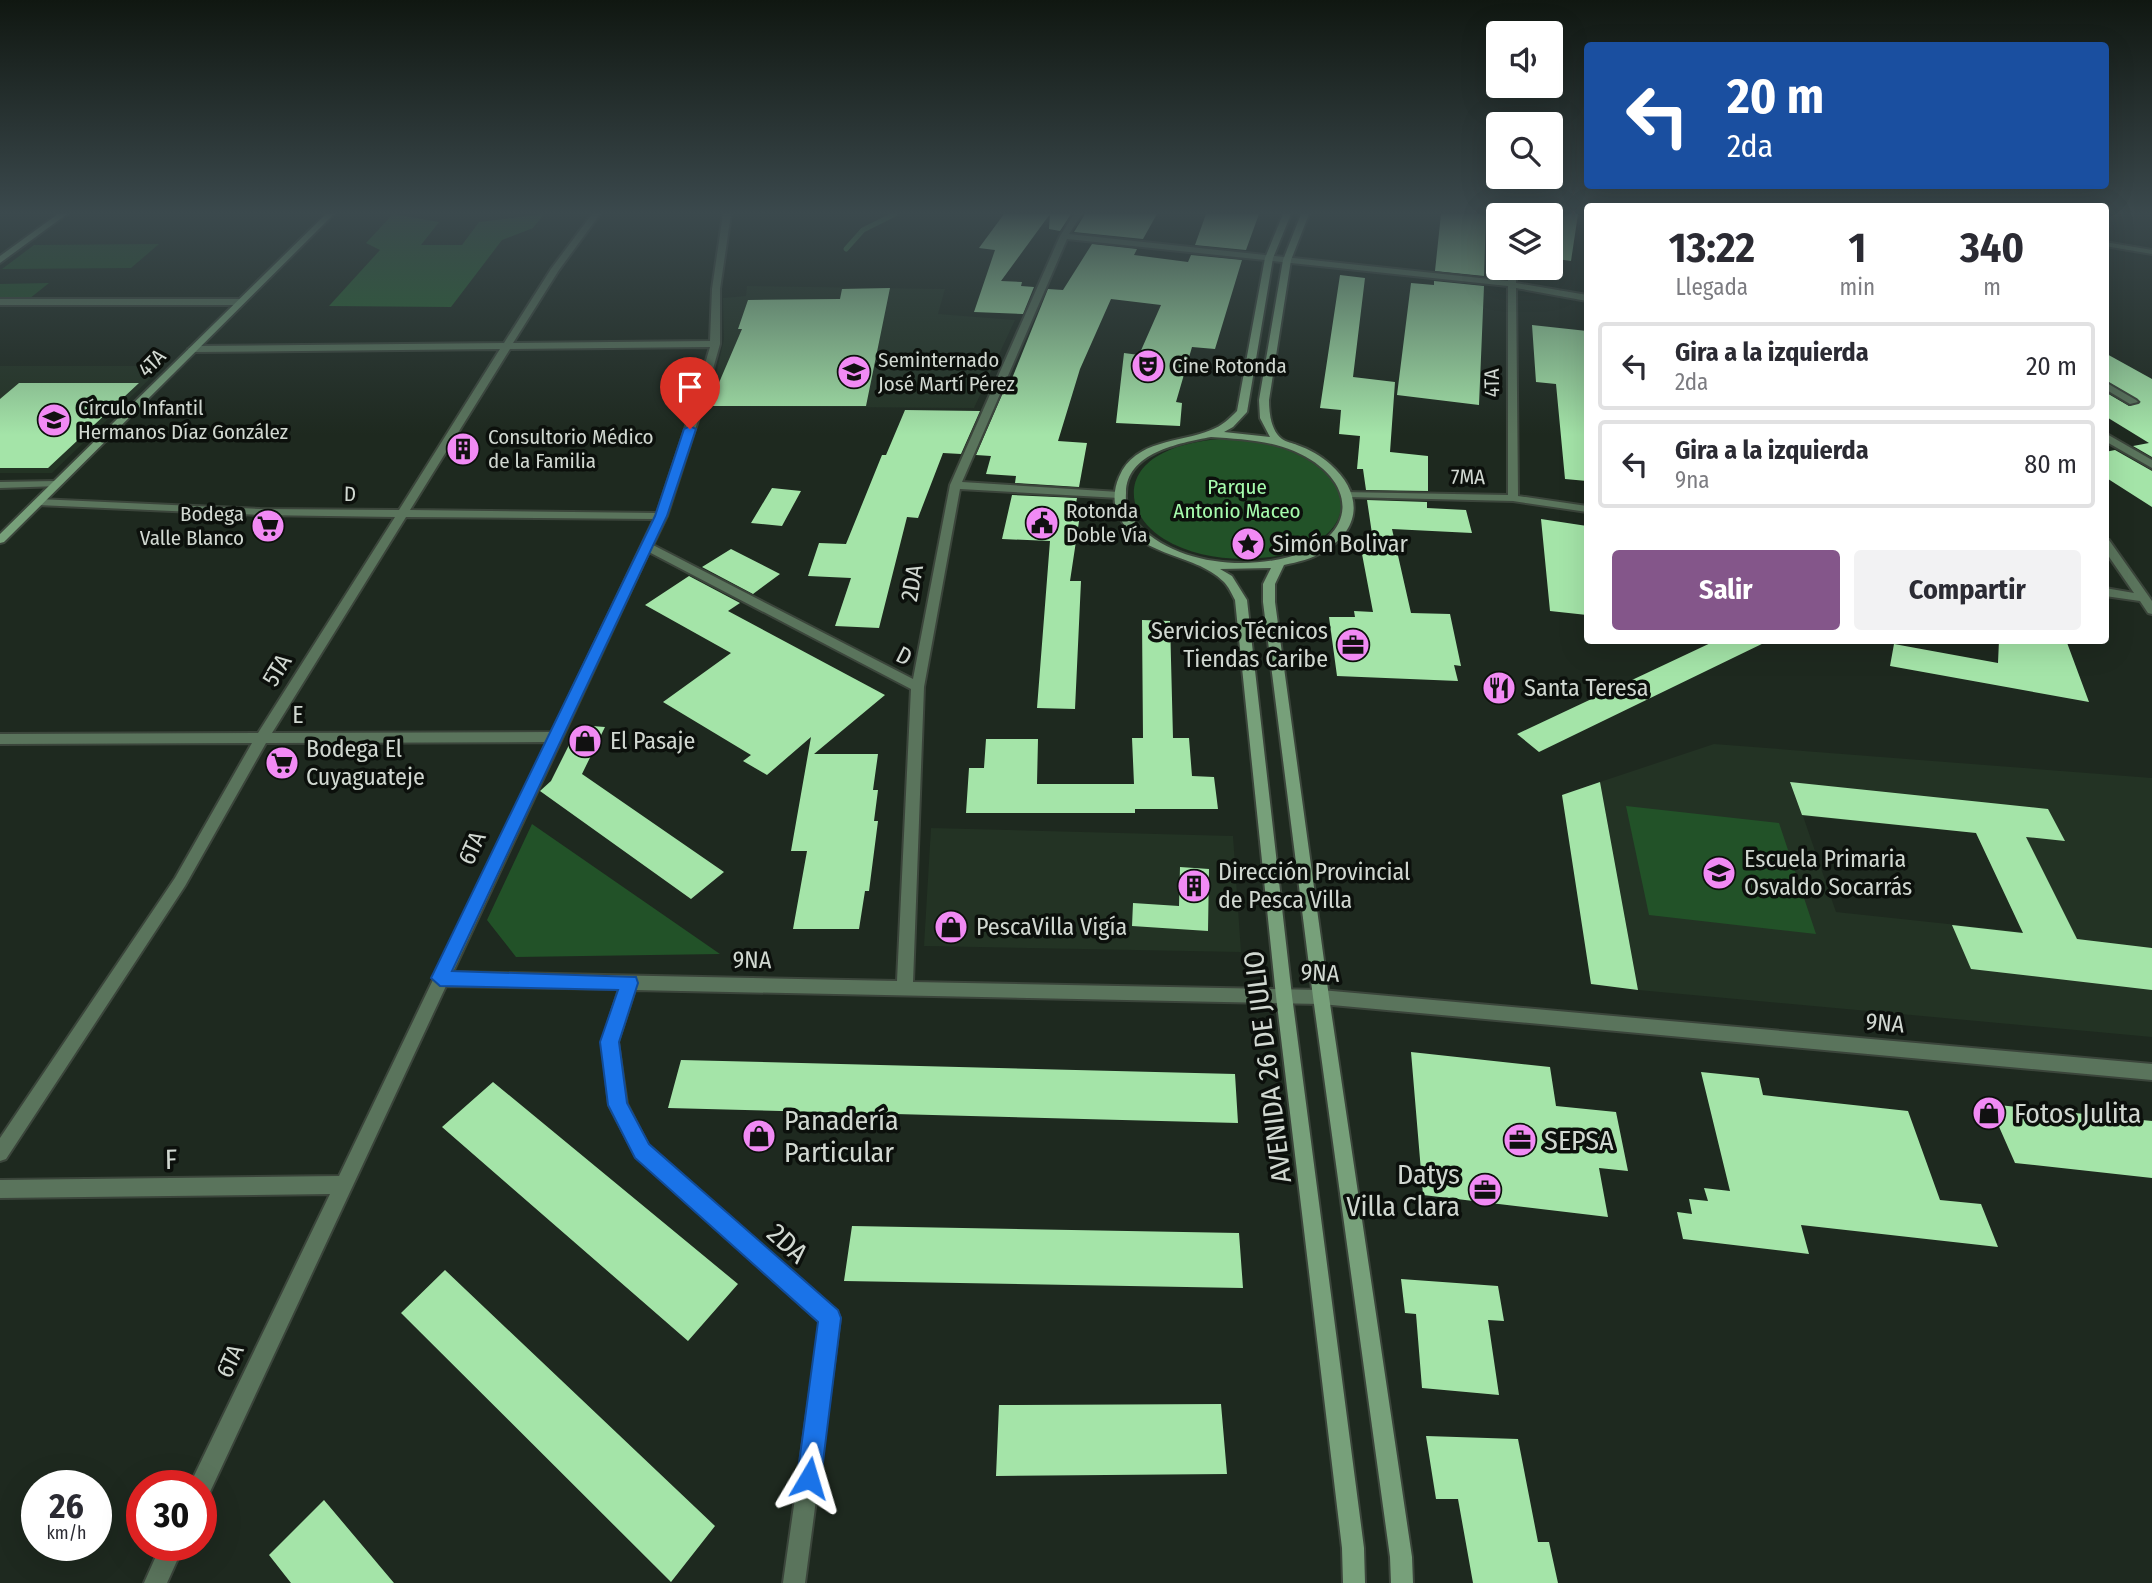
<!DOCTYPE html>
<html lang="es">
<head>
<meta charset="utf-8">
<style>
  body { margin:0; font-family:"Fira Sans Condensed",sans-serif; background:#f2f2f3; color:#2b2b33; height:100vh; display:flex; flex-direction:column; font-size:26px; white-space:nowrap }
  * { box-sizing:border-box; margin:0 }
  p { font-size:23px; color:#7c7c81 }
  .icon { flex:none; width:38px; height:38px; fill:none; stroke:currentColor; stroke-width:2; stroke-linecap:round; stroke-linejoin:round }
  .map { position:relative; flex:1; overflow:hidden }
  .details { position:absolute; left:1584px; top:203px; width:525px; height:441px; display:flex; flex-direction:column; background:#fff; border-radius:7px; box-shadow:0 7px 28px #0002 }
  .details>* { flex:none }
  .guide { position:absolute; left:1584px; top:42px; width:525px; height:147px; border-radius:7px; box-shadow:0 7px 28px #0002; background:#1a4fa0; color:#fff; overflow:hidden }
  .fabs { position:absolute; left:1486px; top:21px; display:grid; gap:14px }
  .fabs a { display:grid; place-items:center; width:77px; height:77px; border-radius:7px; background:#fff; box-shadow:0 7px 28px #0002; font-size:35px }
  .speed { position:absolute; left:21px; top:1470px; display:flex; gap:14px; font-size:35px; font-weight:700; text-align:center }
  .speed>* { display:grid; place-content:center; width:91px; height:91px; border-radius:50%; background:#fff; box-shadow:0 7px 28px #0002; line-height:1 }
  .speed small { font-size:18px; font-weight:400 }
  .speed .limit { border:10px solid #d22; background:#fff; color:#111 }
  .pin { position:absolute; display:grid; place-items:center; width:60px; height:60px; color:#fff; margin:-72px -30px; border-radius:50% 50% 50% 0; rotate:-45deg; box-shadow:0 0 7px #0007 }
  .pin .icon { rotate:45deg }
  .me { position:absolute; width:77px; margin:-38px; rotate:7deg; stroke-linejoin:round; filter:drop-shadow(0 0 5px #0008) }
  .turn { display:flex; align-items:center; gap:24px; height:147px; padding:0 28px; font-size:32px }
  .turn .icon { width:91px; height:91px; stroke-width:2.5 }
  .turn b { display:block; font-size:49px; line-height:60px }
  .eta { display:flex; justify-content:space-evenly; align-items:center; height:119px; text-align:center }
  .eta b { font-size:42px; font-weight:700; line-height:49px }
  .cta { display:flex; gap:14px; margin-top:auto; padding:14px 28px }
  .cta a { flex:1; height:80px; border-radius:7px; background:#84568a; color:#fff; font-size:28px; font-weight:700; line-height:80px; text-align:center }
  .cta a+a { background:#f2f2f3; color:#2b2b33 }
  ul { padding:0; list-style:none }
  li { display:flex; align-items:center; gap:21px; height:88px; margin:0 14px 10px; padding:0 14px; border:4px solid #e1e1e2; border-radius:7px }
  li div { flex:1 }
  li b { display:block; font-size:26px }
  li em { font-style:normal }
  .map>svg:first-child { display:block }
</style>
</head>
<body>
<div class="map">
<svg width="2152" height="1583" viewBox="0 0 2152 1583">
  <rect width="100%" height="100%" fill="#1e291f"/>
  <path fill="#233324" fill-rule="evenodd" d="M747 286 945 289 938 314 1015 320 974 408 709 406 724 339 723 298 746 296Z
    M0 366H163L52 473H0Z
    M1714 744 2152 778V1037L1638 990 1600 782ZM1803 816 1976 833 2023 932 1836 912Z
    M931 828 1233 836 1241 952 924 946Z"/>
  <path fill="#225228" d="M159 244 131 268 2 269 34 245Z
    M49 283 29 299H0V284Z
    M1219 439C1237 440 1255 440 1272 445 1304 453 1359 483 1336 523 1325 542 1298 552 1277 556 1240 562 1197 559 1164 539 1127 516 1121 474 1163 453 1180 444 1200 441 1219 439Z
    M1626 806 1779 823 1816 934 1649 915Z
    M532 824 720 954 516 957 487 920Z"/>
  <path fill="#286530" d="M393 214 439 222 421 245H462L479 222 544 214 533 228 502 240 451 307 329 306 380 250 366 243Z"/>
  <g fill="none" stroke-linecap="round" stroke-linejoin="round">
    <path stroke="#44814b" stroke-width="5" d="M846 249 863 230 895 214"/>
  </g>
  <path fill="#a4e4a8" d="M1004 214H1071L1060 231 1049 229 1050 214 1001 281 1022 282 1021 286 1034 287 1023 314 974 312 995 250 979 248Z
    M1085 214H1157L1143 239 1074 232Z
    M1206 214H1259L1246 250 1195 245Z
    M1441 214H1486L1484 276 1435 271Z
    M1550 214H1578L1571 261 1550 258Z
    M1092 244 1137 249 1134 255 1188 262 1191 255 1242 260 1215 349 1192 347 1176 402 1182 403 1180 426 1116 423 1124 353 1139 355 1161 305 1111 299 1080 369 1058 441 1087 443 1079 487 1015 483 1016 476 986 474 991 456 976 455 1008 381H1011L1048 289 1063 290Z
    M1340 275 1365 278 1353 377 1395 382 1390 452 1428 456V491L1366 490 1363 469H1357L1360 436 1339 434 1341 410 1320 408Z
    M1434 281 1484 286 1479 405 1397 395 1411 283 1434 285Z
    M890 288 866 406H709L742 329H738L748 300 840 299 842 289Z
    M1532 325 1587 331V481L1565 479 1556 384 1536 382Z
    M2105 353 2152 379V457L2133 446 2149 443 2105 416V392L2129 406 2141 402 2105 380Z
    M19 383H139L48 468H0V399Z
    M905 410 980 411 961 454 943 453 918 518 907 517 879 628 835 626 851 578 808 576 819 543 846 544 882 455H886Z
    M2115 450 2152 471V507L2105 477V452Z
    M772 488 801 491 782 526 751 523Z
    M1012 495 1077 498 1075 508H1081L1070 581H1081L1075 709 1037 708 1050 541 1002 539Z
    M1367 500 1427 502V508L1466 510 1472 533 1392 529 1411 613 1450 614 1461 666 1454 665 1458 681 1337 676 1329 617H1355L1354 611 1373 612 1362 554H1375Z
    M1541 519 1587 526V615L1550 611Z
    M731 549 780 574 753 594 702 567Z
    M689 576 740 603 728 611 885 695 814 754H878L873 790H878L874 821H878L869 891H865L859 929H793L807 851H791L811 737 767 775 743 761 751 755 663 702 731 653 645 605Z
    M1142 620 1170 621 1173 738H1189L1192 776 1214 777 1218 809H1135V813H966L969 768H984L986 739H1038L1037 784H1134L1132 738H1143Z
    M1717 640H1770L1539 752 1517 734Z
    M1999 640H2066L2089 702 1890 666 1894 644 1998 663Z
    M579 725 605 727 582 774 724 872 691 899 540 791 551 781Z
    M1600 782 1638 990 1591 984 1562 795Z
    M1790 782 2048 809 2065 841 2026 837 2077 939 2152 948V990L1971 969 1952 925 2023 933 1976 833 1802 815Z
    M1180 867 1209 869 1208 931 1132 926 1133 903 1179 906Z
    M1411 1052 1550 1067 1556 1106 1616 1112 1628 1171 1599 1168 1608 1217 1423 1195Z
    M681 1060 1235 1074 1238 1123 668 1108Z
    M1701 1072 1759 1078 1763 1095 1908 1111 1940 1200 1981 1204 1998 1247 1801 1225 1809 1254 1683 1239 1677 1212 1692 1214 1689 1199 1708 1201 1704 1188 1730 1191Z
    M493 1082 738 1284 688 1341 442 1127Z
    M1989 1104 2152 1121V1178L2015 1163Z
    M852 1226 1239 1233 1243 1288 844 1281Z
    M445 1270 715 1526 671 1582 401 1313Z
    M1401 1279 1498 1286 1504 1321 1488 1320 1499 1395 1422 1388 1416 1314 1405 1313Z
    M1221 1404 1227 1474 996 1476 999 1405Z
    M1426 1436 1518 1439 1538 1542H1549L1558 1583H1473L1458 1499H1436Z
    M324 1500 394 1583H291L269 1555Z"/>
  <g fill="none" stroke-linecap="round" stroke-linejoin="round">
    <defs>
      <path id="street" d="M592 214H600L559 270 513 343 710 341 712 289 723 214H731L720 289V344L702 408 667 516 653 545 913 679 950 485 1060 236 1074 214H1082L1069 234 1508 281V268H1516V283L1587 295V301L1516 288 1518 496 1587 506V512L1513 501 1347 497 1342 494 1343 492 1508 495V286L1067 239 962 482 1119 492 1124 495 1119 498 960 489 924 687 913 982 1321 990 2152 1064V1080L1321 1004 635 990 618 1042 627 1104 648 1145 837 1311 840 1318 805 1583H783L820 1322 636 1157 609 1105 602 1042 619 989 446 986 209 1494 201 1497V1486H190L193 1478 330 1194 0 1198V1180L339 1176 547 742 266 743 185 886 6 1159 0 1161V1138L175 878 252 743 0 744V734L258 733 395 517 260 515 38 505 33 502 38 499 260 509 399 510 500 349 193 352 188 349 193 346 504 343 551 269ZM710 347 692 408 657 513 410 510 510 349ZM406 517 654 519 552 732 272 733ZM649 552 911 689 897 981 453 972Z
        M1512 214H1520V215H1512Z
        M2105 242 2152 250V254L2105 246Z
        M0 299H241L245 302 241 305H0Z
        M2105 382 2136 400 2138 402 2130 404 2105 389Z
        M2105 433 2152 460V468L2105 441Z
        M56 481 60 482V486L0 488V482Z
        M2105 539 2109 540 2152 601V614L2148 613 2140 601 2105 596V588L2134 593 2105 551Z
        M161 1545H184L167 1583H144Z"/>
      <path id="secondary" d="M58 214H67L0 263V256Z
        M326 214H334L4 542 0 543V534Z
        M1283 214H1291L1273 258 1247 412 1233 427 1224 432 1270 437 1260 418 1259 400 1283 260 1301 214H1309L1291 260 1269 400C1269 413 1271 431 1282 439 1286 442 1293 443 1297 445 1309 449 1321 456 1330 464 1362 492 1363 528 1324 551 1312 559 1298 562 1284 565L1275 584V602L1329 997 1412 1557 1413 1583H1391L1390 1557 1313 997 1263 602V584L1271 568 1220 569 1232 576 1247 600 1292 996 1364 1548 1365 1583H1343L1342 1548 1276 996 1235 600C1232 594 1228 586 1224 582 1194 551 1131 558 1116 508 1113 498 1115 486 1119 477 1135 439 1180 443 1211 430 1222 426 1229 419 1237 411L1265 258ZM1211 437C1239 439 1268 440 1294 451 1359 479 1360 538 1289 557 1240 570 1176 563 1139 526 1129 517 1125 507 1126 493 1126 453 1179 443 1211 437Z"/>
    </defs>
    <use href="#street" stroke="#3b453b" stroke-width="4"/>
    <use href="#secondary" stroke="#3b453b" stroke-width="4"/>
    <use href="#street" fill="#5a745c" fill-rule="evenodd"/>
    <use href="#secondary" fill="#77a07a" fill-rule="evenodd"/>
  </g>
  <linearGradient id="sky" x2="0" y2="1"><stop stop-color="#101711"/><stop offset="0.49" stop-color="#3b494d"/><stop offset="1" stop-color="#3b494d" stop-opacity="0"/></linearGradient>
  <rect width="2152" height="435" fill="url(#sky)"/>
  <path fill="#1a73e8" stroke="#114b97" stroke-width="2" d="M690 426 696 429 667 516 452 971 636 977 638 983 619 1042 627 1103 649 1144 838 1310 841 1318 821 1478 818 1486 809 1490 801 1486 797 1478 818 1322 635 1158 608 1105 600 1042 618 990 440 986 431 978 655 516 684 429Z"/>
  <defs>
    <symbol id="theatre-disc" viewBox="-11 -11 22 22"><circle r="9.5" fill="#f18af4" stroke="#0c100c"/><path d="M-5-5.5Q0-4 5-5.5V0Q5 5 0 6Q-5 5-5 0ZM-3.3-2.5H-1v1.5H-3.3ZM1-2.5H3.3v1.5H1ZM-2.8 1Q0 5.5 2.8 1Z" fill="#111"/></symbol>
    <symbol id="school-disc" viewBox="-11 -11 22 22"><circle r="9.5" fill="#f18af4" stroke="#0c100c"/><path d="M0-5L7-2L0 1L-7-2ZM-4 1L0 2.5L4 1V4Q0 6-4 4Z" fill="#111"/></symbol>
    <symbol id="building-disc" viewBox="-11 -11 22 22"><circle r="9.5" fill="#f18af4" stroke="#0c100c"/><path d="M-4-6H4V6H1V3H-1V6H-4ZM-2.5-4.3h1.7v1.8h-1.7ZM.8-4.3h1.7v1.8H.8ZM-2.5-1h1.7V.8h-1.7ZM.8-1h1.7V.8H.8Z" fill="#111"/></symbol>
    <symbol id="civic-disc" viewBox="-11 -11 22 22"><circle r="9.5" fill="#f18af4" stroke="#0c100c"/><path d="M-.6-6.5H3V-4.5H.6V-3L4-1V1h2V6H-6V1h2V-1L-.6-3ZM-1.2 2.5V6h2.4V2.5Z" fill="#111"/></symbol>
    <symbol id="supermarket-disc" viewBox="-11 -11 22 22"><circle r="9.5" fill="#f18af4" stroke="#0c100c"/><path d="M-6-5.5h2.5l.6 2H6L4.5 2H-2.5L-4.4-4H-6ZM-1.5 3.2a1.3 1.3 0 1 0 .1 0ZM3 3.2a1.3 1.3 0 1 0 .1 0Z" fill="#111"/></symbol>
    <symbol id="sight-disc" viewBox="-11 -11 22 22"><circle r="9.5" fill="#f18af4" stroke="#0c100c"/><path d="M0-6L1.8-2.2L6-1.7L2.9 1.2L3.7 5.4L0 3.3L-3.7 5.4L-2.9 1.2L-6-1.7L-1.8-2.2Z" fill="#111"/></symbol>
    <symbol id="office-disc" viewBox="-11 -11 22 22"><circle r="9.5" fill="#f18af4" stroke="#0c100c"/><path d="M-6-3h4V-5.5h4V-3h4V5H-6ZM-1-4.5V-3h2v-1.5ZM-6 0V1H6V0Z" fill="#111"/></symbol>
    <symbol id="restaurant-disc" viewBox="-11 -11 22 22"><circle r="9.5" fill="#f18af4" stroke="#0c100c"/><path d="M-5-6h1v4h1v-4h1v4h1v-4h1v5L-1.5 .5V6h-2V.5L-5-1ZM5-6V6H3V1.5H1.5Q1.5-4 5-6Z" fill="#111"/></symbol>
    <symbol id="shop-disc" viewBox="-11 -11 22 22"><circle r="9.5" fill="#f18af4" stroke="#0c100c"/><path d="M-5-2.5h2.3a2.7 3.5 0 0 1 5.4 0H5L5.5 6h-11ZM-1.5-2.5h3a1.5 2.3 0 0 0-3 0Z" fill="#111"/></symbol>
  </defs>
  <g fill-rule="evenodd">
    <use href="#theatre-disc" x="1129" y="347" width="38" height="38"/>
    <use href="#school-disc" x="835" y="353" width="38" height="38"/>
    <use href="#school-disc" x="35" y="401" width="38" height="38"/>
    <use href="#building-disc" x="444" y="430" width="38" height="38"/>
    <use href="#civic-disc" x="1023" y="504" width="38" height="38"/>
    <use href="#supermarket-disc" x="249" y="507" width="38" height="38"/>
    <use href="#sight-disc" x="1229" y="525" width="38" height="38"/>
    <use href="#office-disc" x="1334" y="626" width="38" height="38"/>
    <use href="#restaurant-disc" x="1480" y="669" width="38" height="38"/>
    <use href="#shop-disc" x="566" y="722" width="38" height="38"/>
    <use href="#supermarket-disc" x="263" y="744" width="38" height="38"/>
    <use href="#school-disc" x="1700" y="854" width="38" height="38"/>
    <use href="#building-disc" x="1175" y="867" width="38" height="38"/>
    <use href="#shop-disc" x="932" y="908" width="38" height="38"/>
    <use href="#shop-disc" x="1970" y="1094" width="38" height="38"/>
    <use href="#shop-disc" x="740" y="1117" width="38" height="38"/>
    <use href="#office-disc" x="1501" y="1121" width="38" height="38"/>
    <use href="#office-disc" x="1466" y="1171" width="38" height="38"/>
  </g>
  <g text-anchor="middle" stroke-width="7" stroke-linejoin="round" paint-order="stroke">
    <g font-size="21" fill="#d1d8d1" stroke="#0c100c" text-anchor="start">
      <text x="878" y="367">Seminternado<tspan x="878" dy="24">José Martí Pérez</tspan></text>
      <text x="1172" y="373">Cine Rotonda</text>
      <text x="78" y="415">Círculo Infantil<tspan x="78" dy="24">Hermanos Díaz González</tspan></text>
      <text x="488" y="444">Consultorio Médico<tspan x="488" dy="24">de la Familia</tspan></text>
      <text x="1066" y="518">Rotonda<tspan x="1066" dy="24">Doble Vía</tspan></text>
      <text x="244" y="521" text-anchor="end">Bodega<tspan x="244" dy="24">Valle Blanco</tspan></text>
    </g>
    <g font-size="21" fill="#d1d8d1" stroke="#0c100c">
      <text transform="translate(152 363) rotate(-45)" y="7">4TA</text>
      <text transform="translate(1492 383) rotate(-91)" y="7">4TA</text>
      <text transform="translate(1468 477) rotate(1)" y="7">7MA</text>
      <text transform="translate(350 494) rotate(1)" y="7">D</text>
    </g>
    <g font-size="21" fill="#a6fcad" stroke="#0c100c">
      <text x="1237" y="494">Parque<tspan x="1237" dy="24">Antonio Maceo</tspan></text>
    </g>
    <g font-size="24" fill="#d1d8d1" stroke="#0c100c" text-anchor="start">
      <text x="1272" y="552">Simón Bolivar</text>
      <text x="1328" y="639" text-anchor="end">Servicios Técnicos<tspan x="1328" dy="28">Tiendas Caribe</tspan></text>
      <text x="1524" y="696">Santa Teresa</text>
      <text x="610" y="749">El Pasaje</text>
      <text x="306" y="757">Bodega El<tspan x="306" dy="28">Cuyaguateje</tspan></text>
      <text x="1744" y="867">Escuela Primaria<tspan x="1744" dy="28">Osvaldo Socarrás</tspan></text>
      <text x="1218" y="880">Dirección Provincial<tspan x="1218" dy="28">de Pesca Villa</tspan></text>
      <text x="976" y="935">PescaVilla Vigía</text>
    </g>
    <g font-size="24" fill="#d1d8d1" stroke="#0c100c">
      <text transform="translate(912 583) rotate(-80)" y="8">2DA</text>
      <text transform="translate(904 656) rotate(27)" y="8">D</text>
      <text transform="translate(277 670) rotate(-58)" y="8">5TA</text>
      <text x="298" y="723">E</text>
      <text transform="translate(472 848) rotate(-65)" y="8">6TA</text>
      <text transform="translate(752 960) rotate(1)" y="8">9NA</text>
      <text transform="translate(1320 973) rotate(3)" y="8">9NA</text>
      <text transform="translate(1885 1023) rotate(5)" y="8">9NA</text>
      <text transform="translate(230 1361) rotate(-65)" y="8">6TA</text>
    </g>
    <g font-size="28" fill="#d1d8d1" stroke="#0c100c">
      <text transform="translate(1267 1067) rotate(-97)" y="10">AVENIDA 26 DE JULIO</text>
      <text transform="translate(171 1159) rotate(-1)" y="10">F</text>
      <text transform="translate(788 1243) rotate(42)" y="10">2DA</text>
    </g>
    <g font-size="28" fill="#d1d8d1" stroke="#0c100c" text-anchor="start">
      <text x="2014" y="1123">Fotos Julita</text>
      <text x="784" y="1130">Panadería<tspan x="784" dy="32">Particular</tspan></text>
      <text x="1544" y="1150">SEPSA</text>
      <text x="1460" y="1184" text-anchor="end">Datys<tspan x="1460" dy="32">Villa Clara</tspan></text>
    </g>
  </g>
</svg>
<div class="fabs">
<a><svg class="icon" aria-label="sound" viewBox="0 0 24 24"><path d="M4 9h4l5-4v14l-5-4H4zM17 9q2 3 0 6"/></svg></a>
<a><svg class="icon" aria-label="search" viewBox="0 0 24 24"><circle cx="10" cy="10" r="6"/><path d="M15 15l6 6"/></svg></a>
<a><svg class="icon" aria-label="layers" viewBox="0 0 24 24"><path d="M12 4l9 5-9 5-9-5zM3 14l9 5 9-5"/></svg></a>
</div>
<div class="speed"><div>26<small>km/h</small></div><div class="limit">30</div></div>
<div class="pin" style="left:690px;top:429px;background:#d93025"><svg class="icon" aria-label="arrive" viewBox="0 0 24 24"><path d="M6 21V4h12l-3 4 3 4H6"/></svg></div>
<svg class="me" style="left:809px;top:1478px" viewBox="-20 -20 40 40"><path d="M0-17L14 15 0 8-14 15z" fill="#1a73e8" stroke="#fff" stroke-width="4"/></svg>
<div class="guide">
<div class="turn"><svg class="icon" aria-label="left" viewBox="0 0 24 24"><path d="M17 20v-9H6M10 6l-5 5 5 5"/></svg><div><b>20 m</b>2da</div></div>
</div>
<section class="details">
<div class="eta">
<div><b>13:22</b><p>Llegada</p></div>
<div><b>1</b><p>min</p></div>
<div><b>340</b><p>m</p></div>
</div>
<ul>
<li><svg class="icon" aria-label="left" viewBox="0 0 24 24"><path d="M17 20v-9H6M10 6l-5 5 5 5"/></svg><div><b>Gira a la izquierda</b><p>2da</p></div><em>20 m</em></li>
<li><svg class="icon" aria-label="left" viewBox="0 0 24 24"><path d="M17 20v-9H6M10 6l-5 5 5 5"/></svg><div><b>Gira a la izquierda</b><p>9na</p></div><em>80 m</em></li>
</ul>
<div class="cta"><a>Salir</a><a>Compartir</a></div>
</section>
</div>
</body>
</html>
